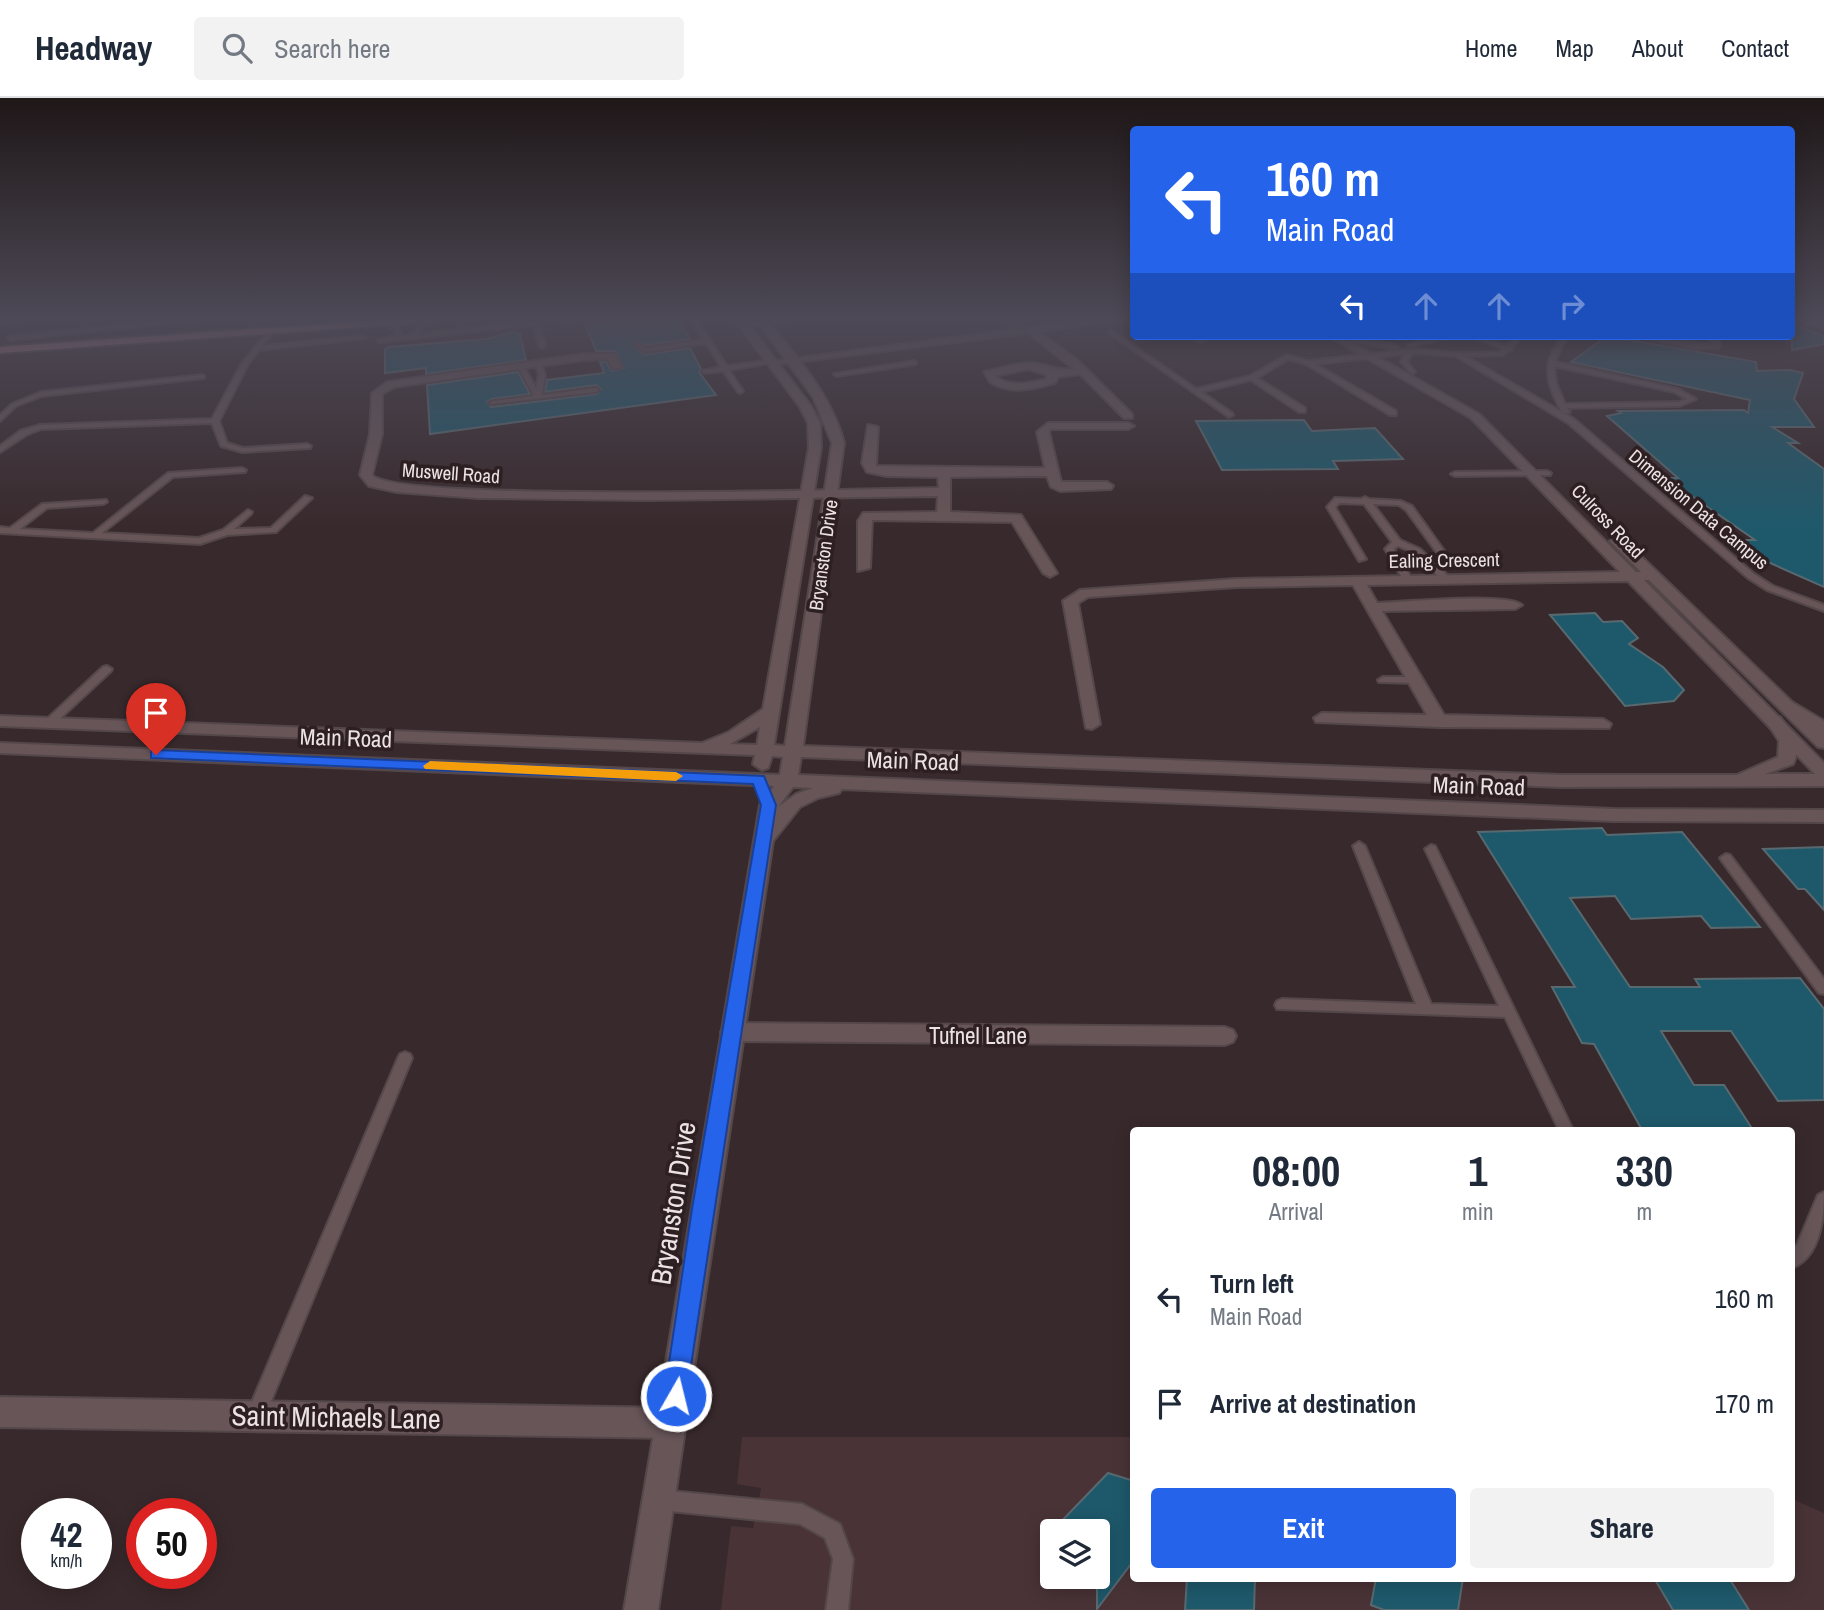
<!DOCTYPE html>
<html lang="en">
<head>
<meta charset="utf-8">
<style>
  body { margin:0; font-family:"Archivo Narrow",sans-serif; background:#f2f2f3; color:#1f2937; height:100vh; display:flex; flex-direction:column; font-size:26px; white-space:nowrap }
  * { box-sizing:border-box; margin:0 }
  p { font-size:23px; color:#747a83 }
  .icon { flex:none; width:38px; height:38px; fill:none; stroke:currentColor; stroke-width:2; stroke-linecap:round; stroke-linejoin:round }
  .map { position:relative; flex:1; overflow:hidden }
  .side { position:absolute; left:1130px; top:1029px; width:665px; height:455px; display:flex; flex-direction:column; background:#fff; border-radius:7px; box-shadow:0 4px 18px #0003 }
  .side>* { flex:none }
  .banner { position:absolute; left:1130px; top:28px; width:665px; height:214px; border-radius:7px; box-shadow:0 4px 18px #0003; background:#2563eb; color:#fff; overflow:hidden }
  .tools { position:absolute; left:1040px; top:1421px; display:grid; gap:14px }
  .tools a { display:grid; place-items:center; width:70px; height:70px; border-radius:7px; background:#fff; box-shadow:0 4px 18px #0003; font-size:35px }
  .speed { position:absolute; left:21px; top:1400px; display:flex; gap:14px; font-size:35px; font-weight:700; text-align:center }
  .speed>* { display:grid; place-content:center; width:91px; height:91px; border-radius:50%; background:#fff; box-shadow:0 4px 18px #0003; line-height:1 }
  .speed small { font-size:18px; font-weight:400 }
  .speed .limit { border:10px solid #d22; background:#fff; color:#111 }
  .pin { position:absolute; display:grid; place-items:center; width:60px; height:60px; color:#fff; margin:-72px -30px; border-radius:50% 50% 50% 0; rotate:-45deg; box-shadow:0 0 7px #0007 }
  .pin .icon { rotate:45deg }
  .me { position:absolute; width:77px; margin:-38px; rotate:8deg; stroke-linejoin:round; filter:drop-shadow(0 0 5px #0008) }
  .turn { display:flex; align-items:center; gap:24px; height:147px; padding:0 21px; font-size:32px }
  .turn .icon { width:91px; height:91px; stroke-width:2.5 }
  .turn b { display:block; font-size:49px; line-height:60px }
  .lanes { display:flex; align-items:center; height:66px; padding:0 21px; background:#0003; justify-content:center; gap:35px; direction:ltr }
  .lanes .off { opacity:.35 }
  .eta { display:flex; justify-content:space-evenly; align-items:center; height:119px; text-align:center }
  .eta b { font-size:42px; font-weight:700; line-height:49px }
  .primary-button { display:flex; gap:14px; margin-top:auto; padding:14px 21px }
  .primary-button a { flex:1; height:80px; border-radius:7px; background:#2563eb; color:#fff; font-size:28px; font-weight:700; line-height:80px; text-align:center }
  .primary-button a+a { background:#f2f2f3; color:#1f2937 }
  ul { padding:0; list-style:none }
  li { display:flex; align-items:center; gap:21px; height:105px; padding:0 21px }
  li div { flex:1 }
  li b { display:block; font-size:26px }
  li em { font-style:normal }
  header { display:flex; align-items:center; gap:42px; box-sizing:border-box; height:98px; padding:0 35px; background:#fff; border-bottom:2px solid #e0e1e3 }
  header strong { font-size:33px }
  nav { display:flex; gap:38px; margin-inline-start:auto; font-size:24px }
  .search { width:490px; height:63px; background:#f2f2f3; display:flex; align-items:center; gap:18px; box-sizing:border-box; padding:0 24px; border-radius:7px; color:#747a83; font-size:26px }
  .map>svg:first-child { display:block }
</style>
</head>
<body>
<header>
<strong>Headway</strong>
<div class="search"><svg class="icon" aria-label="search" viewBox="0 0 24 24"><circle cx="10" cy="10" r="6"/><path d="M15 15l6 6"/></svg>Search here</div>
<nav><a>Home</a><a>Map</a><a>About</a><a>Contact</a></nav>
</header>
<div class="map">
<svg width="1824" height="1512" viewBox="0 0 1824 1512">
  <rect width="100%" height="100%" fill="#38292c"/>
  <path fill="#493337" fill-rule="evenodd" d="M742 1339H1134V1480H1792V1401L1824 1415V1512H721L731 1428 753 1430 761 1390 737 1386ZM1052 1433H1097V1479H1052Z"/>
  <path fill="#1e596b" stroke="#586970" stroke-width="2" d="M607 221H679L690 241 647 247 638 244 634 249 645 257 690 250 701 271 699 274 716 297 430 336 427 287 518 274 530 296 492 301 487 304 491 309 597 296 601 291 596 287 545 294 547 282 604 275 600 264H606L612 273 624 270 615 253H596L585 226 608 223Z
    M1792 226 1824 238V246L1792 252Z
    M511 234 520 236 526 262 426 276V270L385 275V251L389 249 487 241Z
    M1607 238 1756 264 1757 273 1790 272 1803 275 1794 301 1814 329H1772L1798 345H1788L1824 371V489L1770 465 1742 442H1755L1666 380H1678L1607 318 1621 315 1618 313 1744 312 1748 315 1750 302 1571 264Z
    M1304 322 1312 333 1375 330 1403 361 1333 363 1338 371 1222 372 1196 323Z
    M1595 515 1603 524 1622 523 1638 540 1629 546 1663 569 1684 592 1674 603 1625 608 1550 517Z
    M1602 730 1607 737 1682 734 1760 829 1711 830 1701 818 1631 821 1615 798 1570 800 1630 889H1700L1695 881 1800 880 1824 911V1002L1778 1003 1731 933H1661L1694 987H1724L1753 1032H1642L1594 946 1582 945 1552 889H1575L1478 734Z
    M1824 749V812L1805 791H1798L1763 751Z
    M1108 1375 1134 1383V1462L1097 1511V1433H1052Z
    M1187 1480H1255L1254 1512H1185Z
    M1376 1480H1463L1458 1512H1384L1371 1507Z
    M1654 1480H1729L1749 1512H1673Z"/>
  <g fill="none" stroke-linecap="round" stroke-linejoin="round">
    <defs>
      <path id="service" d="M20 221V223L0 226V222Z
        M186 221H205L11 242 8 240 11 238Z
        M436 221H444L422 230 419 236 533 223 540 227 545 248 542 250 539 248 534 228 532 227 380 244 377 242 396 238 393 230 381 226V224L398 228 402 238 413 236 418 228Z
        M562 221H577L564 224Z
        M690 221H696L727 268 772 262 775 264 729 272 743 293 740 295 738 294 723 273 705 275 702 273 721 269 706 245 645 254 636 248 639 246 646 250 703 242Z
        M781 221H797L743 229 740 227Z
        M1005 221H1011L1022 232V234H1018Z
        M1796 221H1805L1824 226V230Z
        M270 232 273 234 262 248 363 238 366 240 259 252 248 266 219 323 227 345 243 350 307 346 311 348 310 350 242 354 221 348 212 325 41 331 26 337 0 354V348L20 333 40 327 212 321 242 265Z
        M1111 232 1196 291 1250 278 1287 257 1308 263 1414 251 1460 255 1499 254 1503 251 1474 240H1447L1410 249 1407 247 1442 238H1486L1483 240 1506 248 1516 239H1520V241L1512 249V252L1508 253 1503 257 1465 258 1574 321 1754 476 1773 488 1824 507V513L1767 492 1748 480 1568 325 1456 258 1415 255 1410 258 1407 264 1415 274 1412 276 1401 264 1404 256 1315 266 1396 313V317H1390L1306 266 1288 261 1257 280 1305 310V314H1299L1251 282 1201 294 1232 315 1233 317 1229 319 1109 235Z
        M1186 238H1195L1205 243 1200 244Z
        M1564 238H1570L1562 248 1555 264 1678 291 1696 301 1680 308 1567 310 1570 314 1563 316C1547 288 1539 264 1564 238ZM1554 268 1674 294 1687 301 1679 304 1565 306 1556 285Z
        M1635 238C1662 238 1687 247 1714 246L1704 238C1712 238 1719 240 1721 248L1718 250 1695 251Z
        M1354 241 1396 247 1399 249 1396 251 1352 244Z
        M538 263 541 265 545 277 542 297 596 290 599 292 596 294 491 306 489 305 493 303 534 298 518 268 523 267 536 290 539 277 535 265Z
        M914 263 916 264V266L837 278 834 276Z
        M202 277 204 278V280L42 298 16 308 0 323V317L12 306 41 294Z
        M242 370 246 372 245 374 173 379 102 435 199 440 223 432 248 412 252 414 251 416 234 431 271 430 305 398 312 400 276 434 227 437 200 446 0 435V429L10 430 42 406 106 402 107 404 103 406 47 410 20 431 93 435 168 375Z
        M1547 373 1551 375 1550 377 1455 378 1451 376 1455 374Z
        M1365 399 1369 401 1401 403 1412 408 1447 457 1446 459H1440L1406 412 1399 407 1373 406 1400 442 1420 451 1449 479V483H1443L1414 455 1398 448 1394 451 1412 481 1410 483H1404L1385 451 1392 444 1364 406 1340 405 1335 409 1366 461 1359 463 1327 409 1335 400 1361 401Z
        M107 568 112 571 111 573 53 627H45L44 625 45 623 103 569Z
        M1383 579H1415L1420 582 1415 585 1379 584 1378 582Z
        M1359 744 1365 748 1431 906 1499 908 1425 751 1431 747 1435 748 1573 1032H1559L1505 919 1277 911 1275 907 1277 903 1282 901 1416 906 1353 748Z
        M1726 756 1730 757 1824 881V896L1819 895 1722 763 1720 760Z
        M405 954 410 956 412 960 262 1325 255 1327 248 1325 246 1318 398 960 400 956Z
        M1824 1094C1824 1121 1820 1159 1792 1170V1151L1797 1147 1818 1097Z
        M660 1392 802 1406 840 1426 853 1461 848 1512H826L833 1461 825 1440 800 1426 660 1412 653 1409 650 1402 653 1395Z"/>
      <path id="minor" d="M1096 221H1122L1039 234 1076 261 1132 316V320H1124L1080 276 1058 279 1055 285C1033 291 1011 297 990 284L984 274C998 271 1015 265 1030 265 1048 265 1052 273 1074 271L1028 235 772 267 767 264ZM1028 271 1047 277 1046 281C1029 285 1010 290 995 278Z
        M1328 238H1340L1479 316 1636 474H1641L1610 443 1622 440 1824 635V650L1818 649 1649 482H1644L1824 665V681L1818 679 1628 483 1367 487 1377 505C1403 504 1508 494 1522 507L1515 511 1382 513 1444 617 1603 621 1611 626 1609 630 1439 629 1316 624 1314 620 1322 615 1427 617 1353 487 1237 489 1088 499 1078 505 1100 626 1092 631 1086 630 1063 503 1080 492 1237 481 1620 474 1471 320Z
        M584 256H615L622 269 613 271 608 261 584 262 394 289 382 296V336L372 377C397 405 869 391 939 390L938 379 886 378 867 374 862 365 868 327 878 329 876 368 1045 370 1037 334 1048 325H1128L1134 328 1128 331H1051L1049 334 1061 384H1107L1113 388 1111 391 1060 393 1051 389 1047 378 950 379V414L1021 417 1057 475 1050 479 1043 475 1012 424 872 422 870 470 858 473V423L863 415 937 414 938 398 647 402 479 400 397 394 369 388 360 377 370 336 372 295 387 284Z
        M732 925 1225 929 1233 932 1236 938 1233 944 1225 947 732 943 724 940 721 934 724 928Z
        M0 1299 672 1310 682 1315 687 1325 682 1335 672 1340 0 1329Z"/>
      <path id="secondary" d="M734 221H744L811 308 820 325 821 349 774 647 785 648 832 345 813 299 756 221H766C796 257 832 298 844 345L803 648 1560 677H1737L1778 659 1779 643 1766 623 1774 618 1780 619C1791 634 1803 647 1793 666L1765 676H1824V688L1560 689 801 659 798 677 1613 711 1824 712V724L1613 723 842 691 839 695 818 700 800 709 773 743 658 1512H624L760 707 774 688 0 655V645L780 677 783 659 772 658 768 670 762 672 753 666 755 657 0 628V618L702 645 729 634 763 611 809 349 808 325 800 309ZM760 629 757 647 730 646ZM793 689 813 690 796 696 778 709Z
        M1780 597 1824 623V635L1774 605 1772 602 1774 599Z"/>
      <path id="primary" d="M395 221H436L431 224 0 255V249Z"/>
    </defs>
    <use href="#service" stroke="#54474a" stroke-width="4"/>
    <use href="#minor" stroke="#54474a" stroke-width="4"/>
    <use href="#secondary" stroke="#54474a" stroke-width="4"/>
    <use href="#primary" stroke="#54474a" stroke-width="4"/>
    <use href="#service" fill="#675558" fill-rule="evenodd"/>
    <use href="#minor" fill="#675558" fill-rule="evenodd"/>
    <use href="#secondary" fill="#675558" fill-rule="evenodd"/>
    <use href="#primary" fill="#bc7d8b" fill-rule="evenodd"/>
  </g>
  <linearGradient id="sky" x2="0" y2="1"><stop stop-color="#1f1718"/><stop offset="0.51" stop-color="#4d4956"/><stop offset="1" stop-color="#4d4956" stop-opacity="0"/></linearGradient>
  <rect width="1824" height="432" fill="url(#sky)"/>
  <path fill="#2563eb" stroke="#184099" stroke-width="2" d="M156 652 764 678 776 707 685 1307 676 1310 668 1307 664 1298 692 1111 761 707 753 686 151 660V653Z"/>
  <path fill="#f59e0b" d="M430 663 676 674 683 678 676 683 425 671 423 668Z"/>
  <g text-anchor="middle" stroke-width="7" stroke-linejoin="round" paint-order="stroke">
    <g font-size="19" fill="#ece2e4" stroke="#2e1f22">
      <text transform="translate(451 375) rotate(4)" y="7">Muswell Road</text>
      <text transform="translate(1699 411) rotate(40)" y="7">Dimension Data Campus</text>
      <text transform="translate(1608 423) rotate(46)" y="7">Culross Road</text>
      <text transform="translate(823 457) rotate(-82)" y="7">Bryanston Drive</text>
      <text transform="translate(1444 462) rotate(-1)" y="7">Ealing Crescent</text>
    </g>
    <g font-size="23" fill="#ece2e4" stroke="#2e1f22">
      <text transform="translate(346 640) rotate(2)" y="8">Main Road</text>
      <text transform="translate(913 663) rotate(2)" y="8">Main Road</text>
      <text transform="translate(1479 688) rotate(2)" y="8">Main Road</text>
      <text x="978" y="946">Tufnel Lane</text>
    </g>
    <g font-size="28" fill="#ece2e4" stroke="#2e1f22">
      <text transform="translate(673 1105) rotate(-81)" y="10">Bryanston Drive</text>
      <text transform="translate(336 1319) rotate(1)" y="10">Saint Michaels Lane</text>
    </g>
  </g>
</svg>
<div class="tools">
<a><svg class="icon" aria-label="layers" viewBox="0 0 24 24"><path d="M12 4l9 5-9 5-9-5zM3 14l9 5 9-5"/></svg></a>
</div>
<div class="speed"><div>42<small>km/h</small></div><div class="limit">50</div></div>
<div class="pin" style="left:156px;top:657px;background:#d93025"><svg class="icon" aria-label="arrive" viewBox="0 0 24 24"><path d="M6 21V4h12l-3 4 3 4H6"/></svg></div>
<svg class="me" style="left:676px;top:1298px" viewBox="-20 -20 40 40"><circle r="17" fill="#2563eb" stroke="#fff" stroke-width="3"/><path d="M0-11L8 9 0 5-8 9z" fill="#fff"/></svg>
<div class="banner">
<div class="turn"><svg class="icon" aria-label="left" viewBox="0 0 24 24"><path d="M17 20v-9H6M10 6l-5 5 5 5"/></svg><div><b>160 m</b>Main Road</div></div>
<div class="lanes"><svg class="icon" aria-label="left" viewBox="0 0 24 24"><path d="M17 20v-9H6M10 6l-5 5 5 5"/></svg><svg class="icon off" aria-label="ahead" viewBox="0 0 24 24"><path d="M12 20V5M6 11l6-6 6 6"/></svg><svg class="icon off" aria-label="ahead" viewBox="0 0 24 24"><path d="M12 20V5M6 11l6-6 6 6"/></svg><svg class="icon off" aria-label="right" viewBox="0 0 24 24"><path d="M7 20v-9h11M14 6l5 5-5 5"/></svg></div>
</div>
<section class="side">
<div class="eta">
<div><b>08:00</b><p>Arrival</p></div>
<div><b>1</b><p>min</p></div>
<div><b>330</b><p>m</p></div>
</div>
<ul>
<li><svg class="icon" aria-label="left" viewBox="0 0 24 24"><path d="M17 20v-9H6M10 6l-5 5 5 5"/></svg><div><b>Turn left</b><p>Main Road</p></div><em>160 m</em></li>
<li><svg class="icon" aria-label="arrive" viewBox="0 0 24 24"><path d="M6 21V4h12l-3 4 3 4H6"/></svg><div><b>Arrive at destination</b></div><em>170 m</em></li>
</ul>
<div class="primary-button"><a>Exit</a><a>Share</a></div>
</section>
</div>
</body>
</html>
